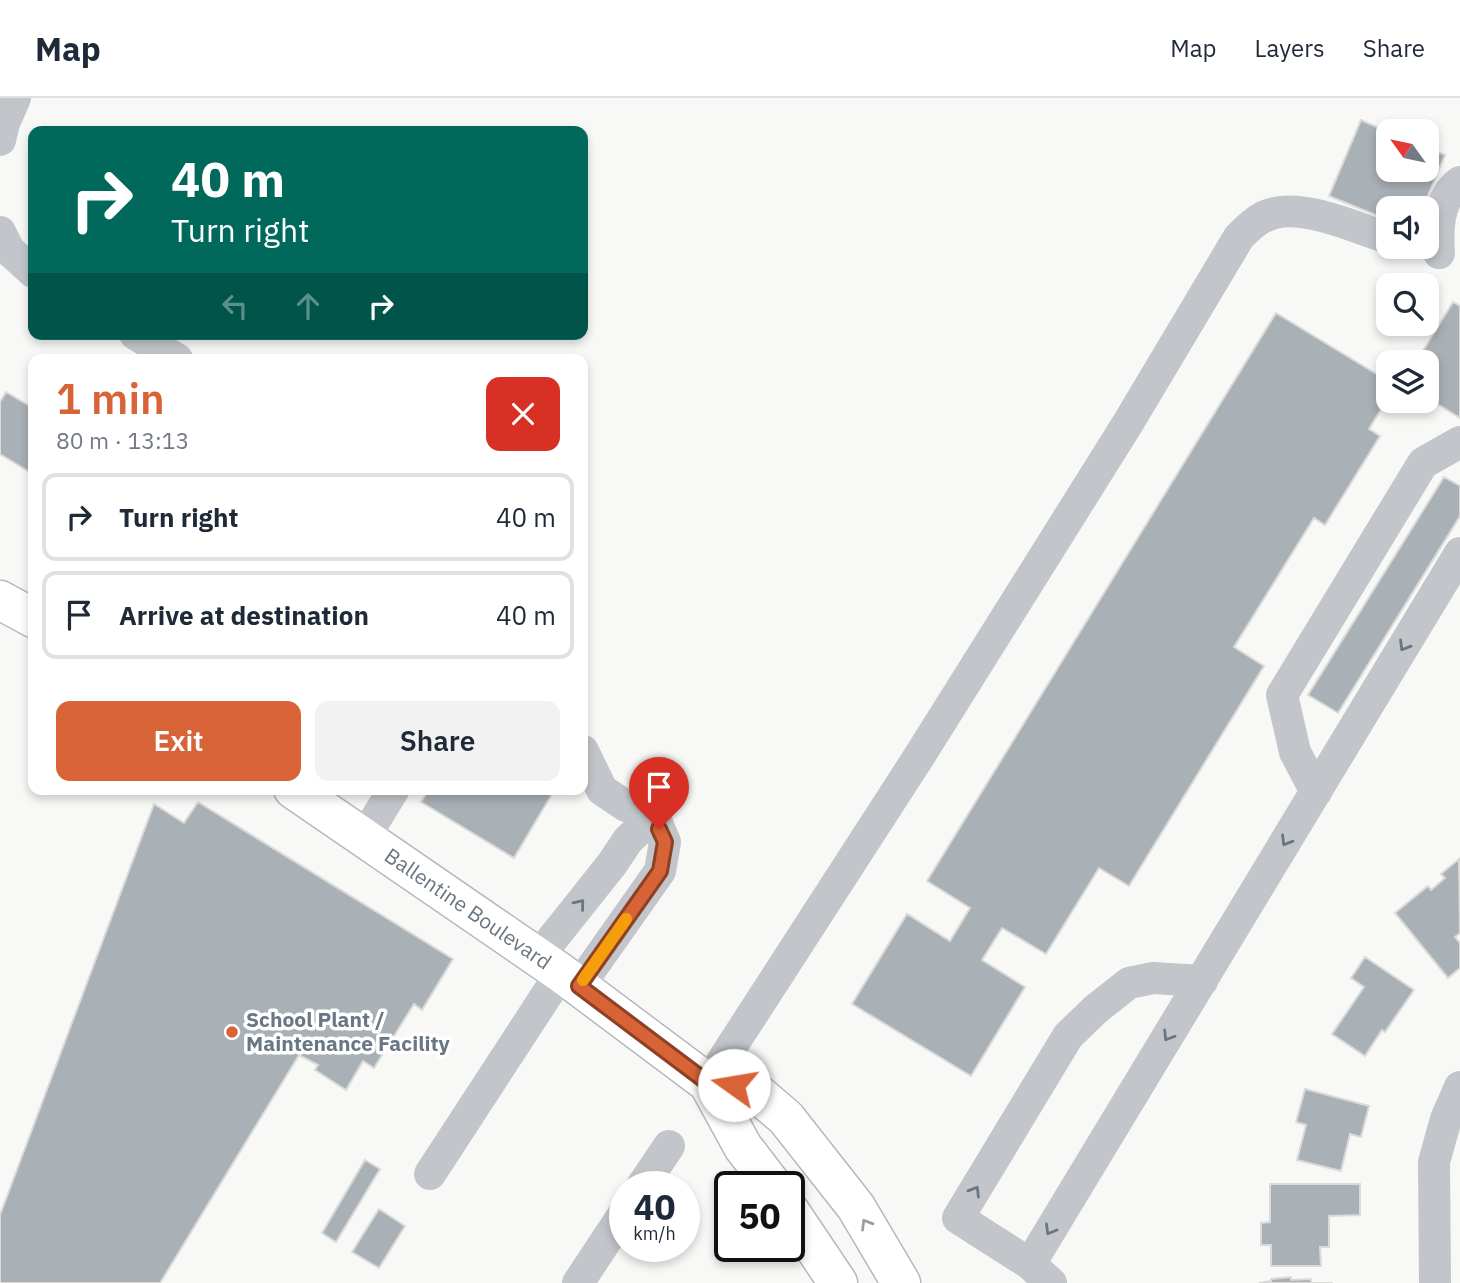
<!DOCTYPE html>
<html lang="en">
<head>
<meta charset="utf-8">
<style>
  body { margin:0; font-family:"IBM Plex Sans",sans-serif; background:#f2f2f3; color:#1f2937; height:100vh; display:flex; flex-direction:column; font-size:26px; white-space:nowrap }
  * { box-sizing:border-box; margin:0 }
  p { font-size:23px; color:#747a83 }
  .icon { flex:none; width:38px; height:38px; fill:none; stroke:currentColor; stroke-width:2; stroke-linecap:round; stroke-linejoin:round }
  .map { position:relative; flex:1; overflow:hidden }
  .details { position:absolute; left:28px; top:256px; width:560px; height:441px; display:flex; flex-direction:column; background:#fff; border-radius:14px; box-shadow:0 4px 10px #0003 }
  .details>* { flex:none }
  .banner { position:absolute; left:28px; top:28px; width:560px; height:214px; border-radius:14px; box-shadow:0 4px 10px #0003; background:#00695c; color:#fff; overflow:hidden }
  .needle { width:46px; rotate:303deg }
  .tools { position:absolute; left:1376px; top:21px; display:grid; gap:14px }
  .tools a { display:grid; place-items:center; width:63px; height:63px; border-radius:14px; background:#fff; box-shadow:0 4px 10px #0003; font-size:35px }
  .speed { position:absolute; left:609px; top:1073px; display:flex; gap:14px; font-size:35px; font-weight:700; text-align:center }
  .speed>* { display:grid; place-content:center; width:91px; height:91px; border-radius:50%; background:#fff; box-shadow:0 4px 10px #0003; line-height:1 }
  .speed small { font-size:18px; font-weight:400 }
  .speed .limit { border:4px solid #111; border-radius:10px; background:#fff; color:#111 }
  .pin { position:absolute; display:grid; place-items:center; width:60px; height:60px; color:#fff; margin:-72px -30px; border-radius:50% 50% 50% 0; rotate:-45deg; box-shadow:0 0 7px #0007 }
  .pin .icon { rotate:45deg }
  .me { position:absolute; width:77px; margin:-38px; rotate:283deg; stroke-linejoin:round; filter:drop-shadow(0 0 5px #0008) }
  .turn { display:flex; align-items:center; gap:24px; height:147px; padding:0 28px; font-size:32px }
  .turn .icon { width:91px; height:91px; stroke-width:2.5 }
  .turn b { display:block; font-size:49px; line-height:60px }
  .lanes { display:flex; align-items:center; height:66px; padding:0 28px; background:#0003; justify-content:center; gap:35px; direction:ltr }
  .lanes .off { opacity:.35 }
  .round { display:grid; place-items:center; flex:none; width:74px; height:74px; border-radius:14px; background:#f2f2f3 }
  .headline { display:flex; align-items:center; justify-content:space-between; height:119px; padding:0 28px }
  h1 { font-size:42px; font-weight:600; line-height:52px; color:#d76337 }
  .action { display:flex; gap:14px; margin-top:auto; padding:14px 28px }
  .action a { flex:1; height:80px; border-radius:14px; background:#d76337; color:#fff; font-size:28px; font-weight:600; line-height:80px; text-align:center }
  .action a+a { background:#f2f2f3; color:#1f2937 }
  ul { padding:0; list-style:none }
  li { display:flex; align-items:center; gap:21px; height:88px; margin:0 14px 10px; padding:0 14px; border:4px solid #e0e1e3; border-radius:14px }
  li div { flex:1 }
  li b { display:block; font-size:26px }
  li em { font-style:normal }
  header { display:flex; align-items:center; gap:42px; box-sizing:border-box; height:98px; padding:0 35px; background:#fff; border-bottom:2px solid #e0e1e3 }
  header strong { font-size:33px }
  nav { display:flex; gap:38px; margin-inline-start:auto; font-size:24px }
  .map>svg:first-child { display:block }
</style>
</head>
<body>
<header>
<strong>Map</strong>
<nav><a>Map</a><a>Layers</a><a>Share</a></nav>
</header>
<div class="map">
<svg width="1460" height="1185" viewBox="0 0 1460 1185">
  <rect width="100%" height="100%" fill="#f8f8f6"/>
  <path fill="#a9b0b6" stroke="#dadad8" stroke-width="2" d="M1361 22 1388 34V72H1426V49L1445 57 1423 110H1388V122L1329 98Z
    M1453 204 1460 208V320L1426 299V264H1416Z
    M1276 215 1388 283V300L1369 331 1380 338 1325 427 1314 420 1234 549 1264 568 1129 788 1099 770 1046 856 1002 830 982 862 1025 889 971 978 852 906 907 816 950 843 970 810 927 783Z
    M6 294 33 310V376L0 356V304Z
    M1444 379 1460 388V418L1338 615 1308 597Z
    M429 691H555L514 760 421 704Z
    M198 704 453 861 422 912 414 906 374 970 363 963 346 992 315 972 318 967 299 957 160 1185H0V1117L154 706 184 725Z
    M1459 761 1460 835 1455 839 1460 845V870L1448 880 1395 815 1428 788 1431 792 1445 780 1441 776Z
    M1365 859 1414 892 1385 934 1382 932 1365 958 1332 936 1364 889 1351 880Z
    M1305 991 1369 1008 1361 1039 1350 1036 1341 1073 1297 1062 1306 1027 1296 1024Z
    M365 1062 380 1071 336 1144 322 1135Z
    M1270 1086H1360V1117L1329 1118V1149H1320L1321 1168H1271V1147H1261V1125L1270 1124Z
    M379 1111 405 1128 379 1170 352 1154Z
    M1291 1179V1182L1311 1181V1185H1333H1259L1271 1183V1181Z"/>
  <g fill="none" stroke-linecap="round" stroke-linejoin="round">
    <defs>
      <g id="major">
        <path d="M0 502 33 520"/>
        <path id="s1" d="M293 691 561 875 708 985 743 1049 773 1088"/>
        <path d="M708 985 734 987 758 996 786 1020 856 1109 901 1185"/>
        <path d="M789 1112 838 1185"/>
      </g>
    </defs>
    <use href="#major" stroke="#b5b9bd" stroke-width="41"/>
    <path stroke="#c2c5c9" stroke-width="32" d="M0 42 4 25 15 0
      M0 134 9 152 33 174
      M1439 155C1437 130 1438 100 1460 84
      M135 236 177 261
      M1316 694 1295 654 1282 597 1423 365 1460 344
      M364 740 394 691
      M538 859 612 766 628 742 654 718
      M579 888 660 773 665 744 654 718 626 708 602 692 583 653
      M708 985 920 657 1128 325 1239 139C1250 128 1260 118 1275 115 1306 107 1357 130 1388 140
      M430 1076 561 875
      M642 1088 669 1048
      M1030 1166 1460 455
      M578 1185 625 1114
      M1051 1185 1030 1166 958 1120 1068 938 1096 911 1129 885 1153 880 1202 883
      M1435 1185 1434 1064 1446 1021 1460 989"/>
    <use href="#major" stroke="#fff" stroke-width="38"/>
  </g>
  <defs><path id="oneway-chevron" d="M-2-3.5L2.5 0L-2 3.5" fill="none" stroke-width="1.6" stroke-linecap="round" stroke-linejoin="round" transform="scale(1.75)"/></defs>
  <g stroke="#697784">
    <use href="#oneway-chevron" transform="translate(1404 548) rotate(121)"/>
    <use href="#oneway-chevron" transform="translate(1286 743) rotate(121)"/>
    <use href="#oneway-chevron" transform="translate(580 806) rotate(-51)"/>
    <use href="#oneway-chevron" transform="translate(1168 938) rotate(122)"/>
    <use href="#oneway-chevron" transform="translate(975 1093) rotate(-59)"/>
    <use href="#oneway-chevron" transform="translate(1050 1132) rotate(120)"/>
  </g>
  <use stroke="#96a0a9" href="#oneway-chevron" transform="translate(866 1126) rotate(-121)"/>
  <g fill="none" stroke-linecap="round" stroke-linejoin="round">
    <defs>
      <path id="route" d="M659 731 665 744 660 773 579 888 708 985 734 987"/>
    </defs>
    <use href="#route" stroke="#8c4024" stroke-width="18"/>
    <use href="#route" stroke="#d76337" stroke-width="12"/>
    <path stroke="#f59e0b" stroke-width="12" d="M583 882 626 821"/>
  </g>
  <circle fill="#d76337" stroke="#fff" stroke-width="2.5" cx="232" cy="934" r="7"/>
  <g text-anchor="middle" stroke-width="7" stroke-linejoin="round" paint-order="stroke">
    <g font-size="21" fill="#697784" stroke="#fff">
      <text dy="7" stroke="none"><textPath href="#s1" startOffset="212">Ballentine Boulevard</textPath></text>
    </g>
    <g font-size="21" font-weight="bold" fill="#697784" stroke="#fff" text-anchor="start">
      <text x="246" y="929">School Plant /<tspan x="246" dy="24">Maintenance Facility</tspan></text>
    </g>
  </g>
</svg>
<div class="tools">
<a><svg class="needle" viewBox="-14 -14 28 28"><path d="M0-13l5 13h-10z" fill="#e53935"/><path d="M0 13l5-13h-10z" fill="#747a83"/></svg></a>
<a><svg class="icon" aria-label="sound" viewBox="0 0 24 24"><path d="M4 9h4l5-4v14l-5-4H4zM17 9q2 3 0 6"/></svg></a>
<a><svg class="icon" aria-label="search" viewBox="0 0 24 24"><circle cx="10" cy="10" r="6"/><path d="M15 15l6 6"/></svg></a>
<a><svg class="icon" aria-label="layers" viewBox="0 0 24 24"><path d="M12 4l9 5-9 5-9-5zM3 14l9 5 9-5"/></svg></a>
</div>
<div class="speed"><div>40<small>km/h</small></div><div class="limit">50</div></div>
<div class="pin" style="left:659px;top:731px;background:#d93025"><svg class="icon" aria-label="arrive" viewBox="0 0 24 24"><path d="M6 21V4h12l-3 4 3 4H6"/></svg></div>
<svg class="me" style="left:734px;top:987px" viewBox="-20 -20 40 40"><circle r="19" fill="#fff"/><path d="M0-13L10 11 0 6-10 11z" fill="#d76337"/></svg>
<div class="banner">
<div class="turn"><svg class="icon" aria-label="right" viewBox="0 0 24 24"><path d="M7 20v-9h11M14 6l5 5-5 5"/></svg><div><b>40 m</b>Turn right</div></div>
<div class="lanes"><svg class="icon off" aria-label="left" viewBox="0 0 24 24"><path d="M17 20v-9H6M10 6l-5 5 5 5"/></svg><svg class="icon off" aria-label="ahead" viewBox="0 0 24 24"><path d="M12 20V5M6 11l6-6 6 6"/></svg><svg class="icon" aria-label="right" viewBox="0 0 24 24"><path d="M7 20v-9h11M14 6l5 5-5 5"/></svg></div>
</div>
<section class="details">
<div class="headline"><div><h1>1 min</h1><p>80 m · 13:13</p></div><a class="round" style="background:#d93025;color:#fff"><svg class="icon" aria-label="close" viewBox="0 0 24 24"><path d="M6 6l12 12M18 6L6 18"/></svg></a></div>
<ul>
<li><svg class="icon" aria-label="right" viewBox="0 0 24 24"><path d="M7 20v-9h11M14 6l5 5-5 5"/></svg><div><b>Turn right</b></div><em>40 m</em></li>
<li><svg class="icon" aria-label="arrive" viewBox="0 0 24 24"><path d="M6 21V4h12l-3 4 3 4H6"/></svg><div><b>Arrive at destination</b></div><em>40 m</em></li>
</ul>
<div class="action"><a>Exit</a><a>Share</a></div>
</section>
</div>
</body>
</html>
